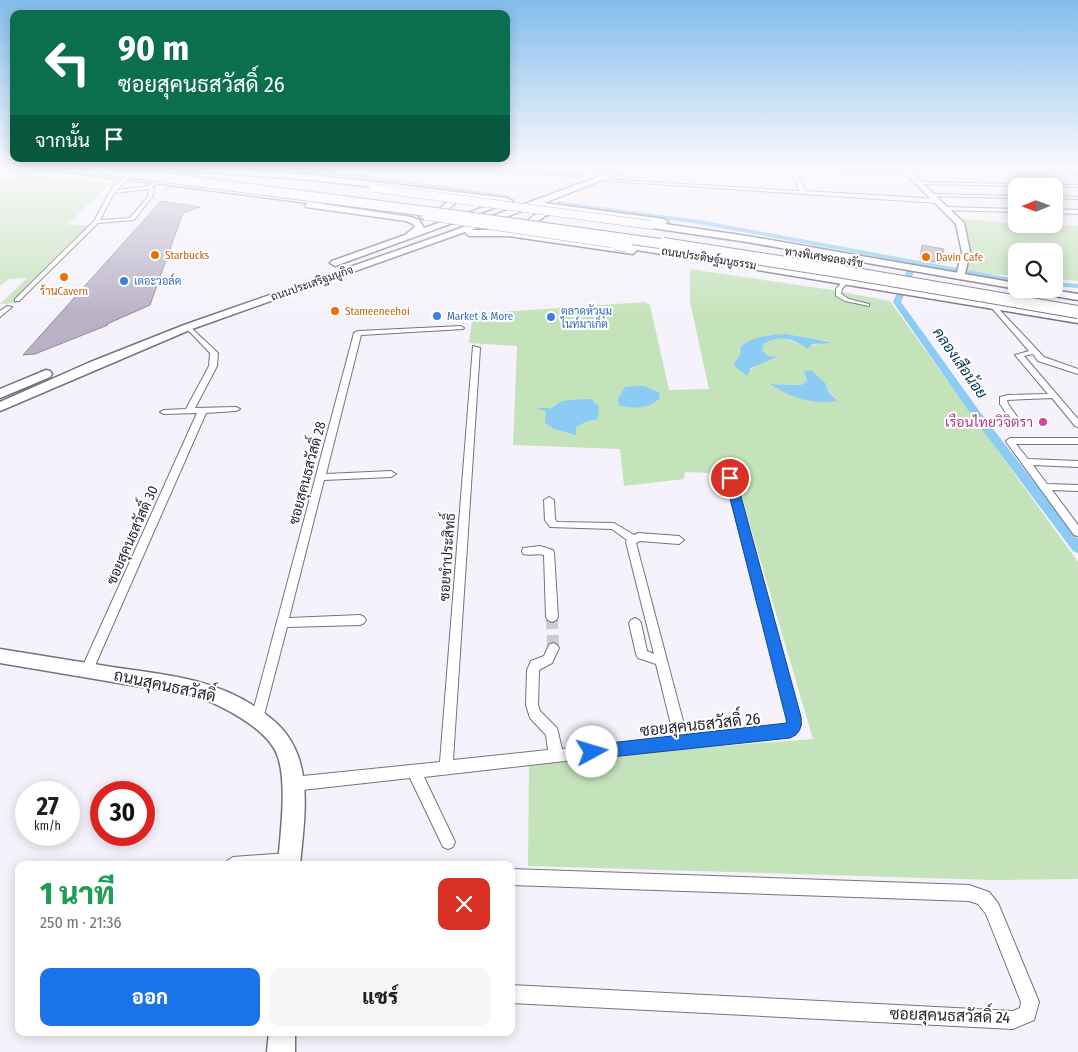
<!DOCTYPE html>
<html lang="th">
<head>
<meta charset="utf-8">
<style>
  body { margin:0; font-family:"Fira Sans Condensed",Sarabun,sans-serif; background:#f6f6f6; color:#202124; height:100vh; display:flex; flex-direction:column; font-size:19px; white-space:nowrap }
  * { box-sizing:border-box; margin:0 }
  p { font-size:16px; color:#757577 }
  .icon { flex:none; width:28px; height:28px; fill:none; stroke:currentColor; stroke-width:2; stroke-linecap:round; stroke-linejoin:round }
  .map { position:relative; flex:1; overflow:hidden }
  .details { position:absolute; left:15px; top:861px; width:500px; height:175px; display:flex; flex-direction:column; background:#fff; border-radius:10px; box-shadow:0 2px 12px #0003 }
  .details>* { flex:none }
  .hud { position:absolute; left:10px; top:10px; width:500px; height:152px; border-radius:10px; box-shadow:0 2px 12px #0003; background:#0b6e4f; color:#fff; overflow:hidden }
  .needle { width:32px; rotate:269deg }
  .tools { position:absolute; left:1008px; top:178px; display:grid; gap:10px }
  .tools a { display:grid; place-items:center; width:55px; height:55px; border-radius:10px; background:#fff; box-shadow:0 2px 12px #0003; font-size:25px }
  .speed { position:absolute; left:15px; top:781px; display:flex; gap:10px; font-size:25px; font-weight:700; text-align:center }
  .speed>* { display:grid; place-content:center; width:65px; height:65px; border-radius:50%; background:#fff; box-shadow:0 2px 12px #0003; line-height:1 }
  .speed small { font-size:12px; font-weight:400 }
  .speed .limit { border:8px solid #d22; background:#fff; color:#111 }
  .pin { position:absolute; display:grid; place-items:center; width:42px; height:42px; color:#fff; margin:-21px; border:2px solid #fff; border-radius:50%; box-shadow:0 1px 5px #0007 }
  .me { position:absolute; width:55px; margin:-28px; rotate:84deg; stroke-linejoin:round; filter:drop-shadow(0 0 4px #0008) }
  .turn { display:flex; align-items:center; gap:18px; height:105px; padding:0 25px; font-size:22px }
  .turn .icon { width:65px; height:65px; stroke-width:2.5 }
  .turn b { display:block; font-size:35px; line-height:42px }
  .then { display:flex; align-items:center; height:48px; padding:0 25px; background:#0003; gap:10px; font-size:19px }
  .round { display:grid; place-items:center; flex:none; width:52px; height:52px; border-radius:10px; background:#f6f6f6 }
  .overview { display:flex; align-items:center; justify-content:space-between; height:85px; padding:0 25px }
  h1 { font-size:30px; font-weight:800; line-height:38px; color:#1e9e55 }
  .primary-button { display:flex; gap:10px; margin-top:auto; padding:10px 25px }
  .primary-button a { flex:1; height:58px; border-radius:10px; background:#1a73e8; color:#fff; font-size:20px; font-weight:800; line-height:58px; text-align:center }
  .primary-button a+a { background:#f6f6f6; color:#202124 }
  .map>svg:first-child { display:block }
</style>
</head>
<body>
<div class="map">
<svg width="1078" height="1052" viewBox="0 0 1078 1052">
  <rect width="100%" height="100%" fill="#f5f2fb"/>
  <path fill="#c5e3bb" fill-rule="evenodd" d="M18 173 110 183 67 225H97L18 303 0 304 27 278 9 279 0 286V183Z
    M956 218 1016 224 1078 226V281L1054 279V251H1016V276L966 272Z
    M690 269 832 290 890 301 1078 562V879L993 880 528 866 529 765 647 752 813 739 735 474 685 472 684 479 624 486 620 449 513 445 517 346 469 343 473 314 645 302 650 305 669 390 709 389 690 302ZM767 335 830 341 827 344C821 344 816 344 811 345 793 346 783 330 764 344L762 350 768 356 776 358 760 363 749 371 734 363 740 354ZM804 371 834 396H793L771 384 801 385 807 381ZM633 386H645L660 393 618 398 625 388ZM560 402 597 419 586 422 576 427V434L546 412 538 409 551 408Z"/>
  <path fill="#8ccbf3" d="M785 334 831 342C825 346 817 342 811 345L808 349C795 339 778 334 764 344L762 350 768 356 777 357 751 368 747 376 735 367 734 363 740 354 741 346C754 336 769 335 785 334Z
    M811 370 826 384 827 390 837 401C814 405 789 397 770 384L801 385 807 381 804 371Z
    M633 386H645L660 393 659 399C646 410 635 408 619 406L618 398 625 387Z
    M591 399 599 406 598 419 586 422 576 427V435L554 429 545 423 546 412 536 408H551L560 402 568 400Z"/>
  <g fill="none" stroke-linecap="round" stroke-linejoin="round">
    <path fill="#8ccbf3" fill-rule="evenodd" d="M207 168H215L166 191 161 190Z
      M258 168H284L364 175 512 196 509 198 364 179Z
      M1063 168H1070L1078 174V179Z
      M558 201 699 220 1016 279V283L917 265 901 302 980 412 1078 539V553L1073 551 972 416 893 302 910 263 699 224 556 204V202Z
      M1054 282 1078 284V288L1054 286Z"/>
  </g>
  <path fill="#b9b2c7" stroke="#928a9f" d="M161 201 200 207 183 213 150 305 107 324 108 325 35 354 23 355Z
    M922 245 944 249 940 263 920 259Z"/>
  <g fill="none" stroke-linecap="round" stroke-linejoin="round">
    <path stroke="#ccc9d2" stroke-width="12" stroke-dasharray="12 6" stroke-linecap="butt" d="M552 617 553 648"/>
    <defs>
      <path id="street" d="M465 168H491L582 176 580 177Z
        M593 168H597V172H593Z
        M788 168H792L806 191 938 199 941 201 938 203 595 180 597 179 800 191Z
        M964 168H1045L1062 170 1060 171Z
        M838 170H906L908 171 906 172H836Z
        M127 177 129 179 116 190 148 186 158 181 160 182 152 187 154 189 152 197 134 220 98 223 19 301H15V299L94 221 113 186ZM148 189H149L148 197 130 218 100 220 114 193Z
        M917 182 1078 185V187L919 184Z
        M932 194 1016 196V198L930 196Z
        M1054 196 1078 197V199L1054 198Z
        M946 207 1016 209V212L944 210Z
        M1054 209 1078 210V214L1054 213Z
        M844 280 849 281 842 289 841 294 849 299 869 304V306L845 301 836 296V289Z
        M990 304H994L1044 357 1078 369V374L1038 361 1033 354 1024 356 1078 419V427L1075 426 1052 398 1007 400 1008 404 1018 418 1017 420H1011L1000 404V397L1008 395 1048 394 1015 355 1029 351 990 306Z
        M7 306 12 307 0 317V311Z
        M188 325 218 353 217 366 195 408 236 407 240 409 236 411 206 413 93 670 91 674 87 675 83 674 81 670 197 413 164 414 160 412 164 410 186 409 209 366 210 353 186 328V326Z
        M461 326 464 328 463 329 361 335 326 474 391 471 396 474 391 477 324 480 289 618 360 615 364 617 366 620 364 623 360 625 287 627 263 719 262 723 257 725 252 723 251 719 354 333 358 331Z
        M473 346 480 348 453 760 548 750 546 735 530 718 526 705 527 670 531 661 544 656 549 645 553 643 557 645 559 648 552 663 539 670 538 705 540 711 557 728 562 749 674 737 656 664 638 658 636 654 629 623 631 620 635 618 639 620 641 623 647 651 654 654 626 542 627 540 612 529 550 527 545 520 544 500 549 497 554 500 555 519 557 522 614 523 634 535 638 533 679 536 684 540 679 544 640 541 636 543 687 736 786 725 788 717 725 478 730 475 735 478 800 717 801 725 795 735 424 777 455 842 453 847 448 849 443 847 410 778 293 791 288 789 286 784 288 779 293 777 440 762Z
        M1010 438H1078V444H1016L1028 459 1078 461V467L1033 465 1047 484 1078 485V491L1052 490 1078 525V536L1074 535 1007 443 1006 441Z
        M540 546 553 550 554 553 558 617 556 620 552 622 548 620 546 617 544 555C537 553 530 556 523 554L522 551 523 548Z
        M289 853 294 856 297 861 295 865H225L228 860 233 857Z
        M511 869 969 885 989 892 998 903 1039 1002 1034 1020 1013 1029 511 1003V985L1013 1011 1020 1008 1021 1002 986 914 978 904 969 901 511 885Z"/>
      <path id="secondary" d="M900 168H907L964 223 970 252 964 278 961 279 956 276 962 252 956 224Z
        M0 649C37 655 75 661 112 667 165 675 215 678 260 710 278 723 290 734 298 756 310 789 303 831 300 865H278C280 835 289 776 275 750 262 726 221 705 196 696L0 663Z
        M269 1032H295V1052H267Z"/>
      <path id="primary" d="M38 168H62L322 200 326 202 322 204 411 217 419 220 424 228 499 202 452 196 456 202 446 212 423 219 419 216 420 214 440 208 448 202 445 198 436 194 302 179 178 170 175 168C285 168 396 185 506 198L513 201 335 266 330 263 332 261 405 235 415 227 413 224 406 221 306 207 305 205 308 203Z
        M621 168H632L544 203 664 219 668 222 665 224 747 236 1016 283 1017 289 747 242 652 228 648 225 651 223 562 210 545 216 533 225V228L543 235 623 247 624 244 627 243 1078 317V323L637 250 633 254 508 236H469L465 232 192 329 0 411V402L88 363 184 325 447 233ZM535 206 551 209C540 212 526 217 524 229L529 233 508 230H471Z
        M1025 289H1047L1078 294V300L1030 292Z
        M46 370 50 371 52 374 50 377 0 398V389Z"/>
    </defs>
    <use href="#street" stroke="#787185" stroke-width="2"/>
    <use href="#secondary" stroke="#787185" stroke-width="3"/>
    <use href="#primary" stroke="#787185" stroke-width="3"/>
    <use href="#street" fill="#fff" fill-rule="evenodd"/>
    <use href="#secondary" fill="#fff" fill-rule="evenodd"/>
    <use href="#primary" fill="#fff" fill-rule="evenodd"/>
    <defs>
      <path id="primary-bridge-far1" d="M374 188 652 225
        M427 216 623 245"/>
      <path id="primary-bridge" d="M615 244 627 246"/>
      <path id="highway-bridge-far1" d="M91 168 462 216 671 245"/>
      <path id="highway-bridge" d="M663 244 832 270 1078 312"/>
    </defs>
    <use href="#primary-bridge-far1" stroke="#787185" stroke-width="9" stroke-linecap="butt"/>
    <use href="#primary-bridge" stroke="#787185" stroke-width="12" stroke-linecap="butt"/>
    <use href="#highway-bridge-far1" stroke="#787185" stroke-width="11" stroke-linecap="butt"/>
    <use href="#highway-bridge" stroke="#787185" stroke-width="14" stroke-linecap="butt"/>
    <use href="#primary-bridge-far1" stroke="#fff" stroke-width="8"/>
    <use href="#primary-bridge" stroke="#fff" stroke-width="11"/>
    <use href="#highway-bridge-far1" stroke="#fff" stroke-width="9"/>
    <use href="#highway-bridge" stroke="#fff" stroke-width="12"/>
  </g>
  <linearGradient id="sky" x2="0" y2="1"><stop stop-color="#83bdec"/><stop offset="0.53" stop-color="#faf9fd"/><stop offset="1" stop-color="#faf9fd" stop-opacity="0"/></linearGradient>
  <rect width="1078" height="316" fill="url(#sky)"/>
  <path fill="#1a73e8" stroke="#114b97" d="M730 475 736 478 801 717C802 727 800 734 790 738L592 759 587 757 584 752 587 747 592 745 787 723 725 478Z"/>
  <g fill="#e8710a" stroke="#fff" stroke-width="2">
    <circle cx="155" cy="255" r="5"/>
    <circle cx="926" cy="257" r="5"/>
    <circle cx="64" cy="277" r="5"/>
    <circle cx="335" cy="311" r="5"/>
  </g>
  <g fill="#3f7fe0" stroke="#fff" stroke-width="2">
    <circle cx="124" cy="281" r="5"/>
    <circle cx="437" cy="316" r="5"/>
    <circle cx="551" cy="317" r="5"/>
  </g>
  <circle fill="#d1479c" stroke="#fff" stroke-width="2" cx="1043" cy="422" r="5"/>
  <g text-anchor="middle" stroke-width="4" stroke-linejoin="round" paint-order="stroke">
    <g font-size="11" fill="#c56008" stroke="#fff" text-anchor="start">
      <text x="165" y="259">Starbucks</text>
      <text x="936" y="261">Davin Cafe</text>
      <text x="64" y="295" text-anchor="middle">ร้านCavern</text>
      <text x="345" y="315">Stameeneehoi</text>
    </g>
    <g font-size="11" fill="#28252d" stroke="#fff">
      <text transform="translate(824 257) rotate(9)" y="4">ทางพิเศษฉลองรัช</text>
      <text transform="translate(709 258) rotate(9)" y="4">ถนนประดิษฐ์มนูธรรม</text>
      <text transform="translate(312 283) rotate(-19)" y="4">ถนนประเสริฐมนูกิจ</text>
    </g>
    <g font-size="11" fill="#366cbe" stroke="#fff" text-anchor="start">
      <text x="134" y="285">เดอะวอล์ค</text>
      <text x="561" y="315">ตลาดหัวมุม<tspan x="561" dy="13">ไนท์มาเก็ต</tspan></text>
      <text x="447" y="320">Market &amp; More</text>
    </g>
    <g font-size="14" fill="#b23c85" stroke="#fff" text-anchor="end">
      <text x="1033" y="427">เรือนไทยวิจิตรา</text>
    </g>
    <g font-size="14" fill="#28252d" stroke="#fff">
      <text transform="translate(307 473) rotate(-75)" y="5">ซอยสุคนธสวัสดิ์ 28</text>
      <text transform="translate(132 535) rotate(-66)" y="5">ซอยสุคนธสวัสดิ์ 30</text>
      <text transform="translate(447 557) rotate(-86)" y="5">ซอยขำประสิทธิ์</text>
    </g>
    <g font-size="15" font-style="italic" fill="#023752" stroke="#fff">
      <text transform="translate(960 363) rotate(55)" y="5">คลองเสือน้อย</text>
    </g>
    <g font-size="16" fill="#28252d" stroke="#fff">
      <text transform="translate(165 685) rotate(12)" y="6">ถนนสุคนธสวัสดิ์</text>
      <text transform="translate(700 724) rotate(-6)" y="6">ซอยสุคนธสวัสดิ์ 26</text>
      <text transform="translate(950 1015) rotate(2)" y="6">ซอยสุคนธสวัสดิ์ 24</text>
    </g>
  </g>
</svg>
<div class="tools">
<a><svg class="needle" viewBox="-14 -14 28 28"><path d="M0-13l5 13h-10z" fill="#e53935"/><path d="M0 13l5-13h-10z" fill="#757577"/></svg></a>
<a><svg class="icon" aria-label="search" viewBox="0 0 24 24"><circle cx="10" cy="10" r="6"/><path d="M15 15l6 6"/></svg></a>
</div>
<div class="speed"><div>27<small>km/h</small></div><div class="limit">30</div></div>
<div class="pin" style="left:730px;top:478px;background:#d93025"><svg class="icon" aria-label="arrive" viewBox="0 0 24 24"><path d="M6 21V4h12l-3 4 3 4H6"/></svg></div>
<svg class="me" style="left:592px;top:752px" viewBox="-20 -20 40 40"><circle r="19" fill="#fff"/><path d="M0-13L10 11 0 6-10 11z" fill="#1a73e8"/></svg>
<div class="hud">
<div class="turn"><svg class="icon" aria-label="left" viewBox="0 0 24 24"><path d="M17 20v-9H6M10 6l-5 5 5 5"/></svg><div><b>90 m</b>ซอยสุคนธสวัสดิ์ 26</div></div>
<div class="then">จากนั้น<svg class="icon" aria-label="arrive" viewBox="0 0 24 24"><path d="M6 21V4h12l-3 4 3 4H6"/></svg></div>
</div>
<section class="details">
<div class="overview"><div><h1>1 นาที</h1><p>250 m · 21:36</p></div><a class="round" style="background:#d93025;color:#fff"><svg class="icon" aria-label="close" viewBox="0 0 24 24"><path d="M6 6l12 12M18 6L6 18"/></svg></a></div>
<div class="primary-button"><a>ออก</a><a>แชร์</a></div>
</section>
</div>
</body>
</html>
